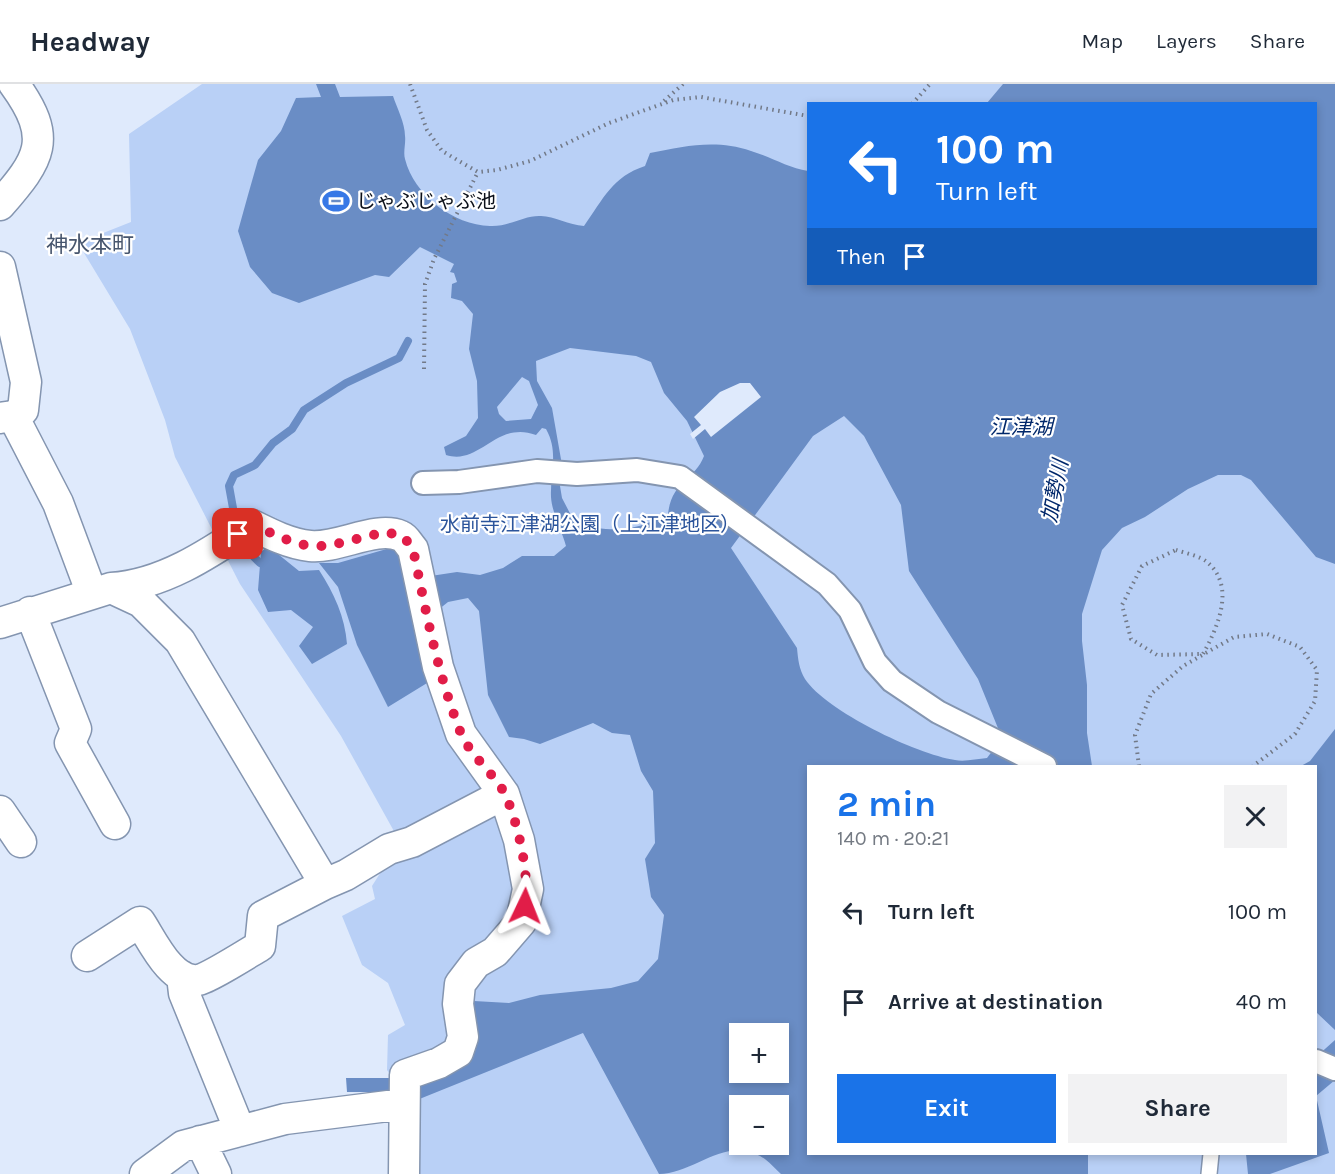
<!DOCTYPE html>
<html lang="en">
<head>
<meta charset="utf-8">
<style>
  body { margin:0; font-family:Karla,"Noto Sans JP",sans-serif; background:#f2f2f3; color:#1f2937; height:100vh; display:flex; flex-direction:column; font-size:22px; white-space:nowrap }
  * { box-sizing:border-box; margin:0 }
  p { font-size:20px; color:#747a83 }
  .icon { flex:none; width:33px; height:33px; fill:none; stroke:currentColor; stroke-width:2; stroke-linecap:round; stroke-linejoin:round }
  .map { position:relative; flex:1; overflow:hidden }
  .side { position:absolute; left:807px; top:681px; width:510px; height:390px; display:flex; flex-direction:column; background:#fff; border-radius:0px; box-shadow:0 3px 9px #0003 }
  .side>* { flex:none }
  .hud { position:absolute; left:807px; top:18px; width:510px; height:183px; border-radius:0px; box-shadow:0 3px 9px #0003; background:#1a73e8; color:#fff; overflow:hidden }
  .controls { position:absolute; left:729px; top:939px; display:grid; gap:12px }
  .controls a { display:grid; place-items:center; width:60px; height:60px; border-radius:0px; background:#fff; box-shadow:0 3px 9px #0003; font-size:30px }
  .pin { position:absolute; display:grid; place-items:center; width:51px; height:51px; color:#fff; margin:-26px; border-radius:12px; box-shadow:0 3px 9px #0006 }
  .me { position:absolute; width:66px; margin:-33px; rotate:2deg; stroke-linejoin:round; filter:drop-shadow(0 0 4px #0008) }
  .turn { display:flex; align-items:center; gap:21px; height:126px; padding:0 30px; font-size:27px }
  .turn .icon { width:78px; height:78px; stroke-width:2.5 }
  .turn b { display:block; font-size:42px; line-height:51px }
  .then { display:flex; align-items:center; height:57px; padding:0 30px; background:#0003; gap:12px; font-size:22px }
  .round { display:grid; place-items:center; flex:none; width:63px; height:63px; border-radius:0px; background:#f2f2f3 }
  .head { display:flex; align-items:center; justify-content:space-between; height:102px; padding:0 30px }
  h1 { font-size:36px; font-weight:700; line-height:45px; color:#1a73e8 }
  .primary-button { display:flex; gap:12px; margin-top:auto; padding:12px 30px }
  .primary-button a { flex:1; height:69px; border-radius:0px; background:#1a73e8; color:#fff; font-size:24px; font-weight:700; line-height:69px; text-align:center }
  .primary-button a+a { background:#f2f2f3; color:#1f2937 }
  ul { padding:0; list-style:none }
  li { display:flex; align-items:center; gap:18px; height:90px; padding:0 30px }
  li div { flex:1 }
  li b { display:block; font-size:22px }
  li em { font-style:normal }
  header { display:flex; align-items:center; gap:36px; box-sizing:border-box; height:84px; padding:0 30px; background:#fff; border-bottom:2px solid #e0e1e3 }
  header strong { font-size:28px }
  nav { display:flex; gap:33px; margin-inline-start:auto; font-size:21px }
  .map>svg:first-child { display:block }
</style>
</head>
<body>
<header>
<strong>Headway</strong>
<nav><a>Map</a><a>Layers</a><a>Share</a></nav>
</header>
<div class="map">
<svg width="1335" height="1090" viewBox="0 0 1335 1090">
  <rect width="100%" height="100%" fill="#dfeafc"/>
  <path fill="#b9d0f6" fill-rule="evenodd" d="M202 0H1335V1090H410L409 1019 387 986 388 951 405 941 388 899 362 881 342 832 375 815 372 802 400 758 341 652 240 500 175 373 165 336 130 245 78 159 131 138 129 50ZM808 20H1316V200H808ZM808 682H1316V1070H808ZM740 950H778V988H740ZM740 1022H778V1060H740Z"/>
  <path fill="#6a8dc5" fill-rule="evenodd" d="M316 0H335L340 13 393 12C397 24 405 39 405 52 406 59 403 68 405 75 414 111 453 141 490 142 508 143 523 132 539 132 553 131 568 141 584 142 604 114 612 93 645 82L650 69C685 62 716 55 751 67 771 73 788 84 808 87V200H1316V20L987 19 1003 0H1335V480L1316 473 1251 396 1241 391H1218L1188 405 1145 433 1122 444 1102 466 1082 530V557L1087 601V649L1092 682H808V1070H1088V1090H781C774 1084 768 1076 760 1072 725 1052 693 1090 659 1090L583 949 417 1016 389 1008H347L346 994H421L468 930 474 917 509 919 540 911 611 904 638 897 658 875 664 831 651 813 645 775 655 759 653 707 641 687 630 651 612 649 593 639 540 660 524 655 509 653 488 611 479 527 468 514 448 518 438 526 432 596 388 623 357 561 338 503 319 479H338L397 462 424 493 457 488 480 491 503 484 522 472H554L566 462C562 447 552 429 551 413 550 388 559 368 546 345L542 344 536 351C496 336 480 382 446 371L444 363 466 352 478 334 477 297 469 265 473 230 462 217 451 214 452 200 457 198 454 189 450 188 454 180 420 163 389 193 375 191 299 219 272 209 250 183 238 147 248 111 258 76 281 47 296 14 321 13ZM570 264 636 272 651 278 664 309 687 337 704 372C695 396 672 396 668 430 633 448 613 449 575 439L562 414 560 402 562 381 552 324 537 297 536 277ZM522 293 529 297 538 321 531 335 506 337 499 330 497 323ZM844 332 864 352 901 421 909 487 978 595 1002 654 987 674C977 675 964 678 955 676 916 670 826 627 805 595 799 585 798 575 797 564L731 464 813 352ZM740 950H778V988H740ZM740 1022H778V1060H740Z
    M268 462 299 487 319 486C334 509 345 533 347 560L312 580 299 562 313 543 291 526 268 528 258 506 261 468Z
    M1335 645V946L1316 928V682H1301L1310 677Z
    M1335 956V996L1316 1012 1329 1069 1270 1090H1248L1246 1070H1316V973Z"/>
  <path fill="#dfeafc" d="M740 299H750L761 313 711 353 705 345 693 355 690 350 701 341 694 333 720 308Z"/>
  <g fill="none" stroke-linecap="round" stroke-linejoin="round">
    <path stroke="#6a8dc5" stroke-width="8" d="M235 435 229 402 234 391 255 381 273 359 292 345 304 326 346 299 399 274 408 257
      M246 465 260 479"/>
    <defs>
      <path id="service" d="M1209 1090 1211 1070"/>
      <path id="pedestrian" d="M423 399 459 398 537 387 577 390 637 386 680 393 827 500 850 526 875 578 892 597 938 628 1045 682
        M1316 977 1335 985"/>
      <path id="minor" d="M0 121C40 75 54 55 14 0
        M0 183 26 298 23 326 13 332 0 334
        M13 332 58 419 92 510
        M111 504C163 501 210 469 252 441 270 450 290 460 310 462 338 465 376 441 401 452 406 454 409 461 413 465L438 583 461 650 504 710 519 756 528 805 521 838 495 868 476 879 460 900 458 920 463 953 458 968 439 979 405 991 404 1090
        M30 528 76 645 70 659 115 740
        M0 539 111 504 141 518 180 557 325 800 346 791 389 765 412 758 504 710
        M0 727 21 758
        M87 872 140 838C152 856 171 899 198 896 209 894 248 869 260 862L263 832 325 800
        M182 892 184 909 240 1047
        M200 1057 216 1090
        M145 1090 183 1062 285 1035 404 1020"/>
    </defs>
    <use href="#service" stroke="#8495b0" stroke-width="18"/>
    <use href="#pedestrian" stroke="#8495b0" stroke-width="26"/>
    <use href="#minor" stroke="#8495b0" stroke-width="33"/>
    <path stroke="#727987" stroke-width="4" stroke-dasharray="1.5 4.5" stroke-linecap="butt" d="M410 0 427 46 442 67 478 88 497 86 530 77 609 39 673 16 701 13 808 32
      M664 17 683 0
      M912 20 930 0
      M424 285 425 200 434 175 478 88
      M1176 466C1185 469 1200 472 1207 478 1236 502 1218 543 1203 570L1157 571 1131 555 1122 521 1142 482Z
      M1139 682 1135 651 1151 610 1183 582 1234 553 1267 550 1300 563 1317 586 1315 617 1295 650 1253 682"/>
    <use href="#service" stroke="#fff" stroke-width="15"/>
    <use href="#pedestrian" stroke="#fff" stroke-width="22"/>
    <use href="#minor" stroke="#fff" stroke-width="30"/>
  </g>
  <g fill="none" stroke-linecap="round" stroke-linejoin="round">
    <path stroke="#e11d48" stroke-width="10" stroke-dasharray="0 18" d="M238 450 252 441 290 457 308 462H328L385 448 403 452 413 465C426 527 437 588 460 647 469 671 493 688 505 710 518 739 530 791 525 822"/>
  </g>
  <defs>
    <symbol id="stadium-bare" viewBox="-9 -9 18 18"><path d="M0-5a6.5 5 0 1 0 0 10a6.5 5 0 1 0 0-10ZM-3.5-1.8h7v3.6h-7Z" fill="#3778e6" stroke="#fff" stroke-width="2.5" paint-order="stroke"/></symbol>
  </defs>
  <g fill-rule="evenodd">
    <use href="#stadium-bare" x="317" y="98" width="38" height="38"/>
  </g>
  <g text-anchor="middle" stroke-width="4.5" stroke-linejoin="round" paint-order="stroke">
    <g font-size="20" fill="#0b101a" stroke="#fff" text-anchor="start">
      <text x="356" y="124">じゃぶじゃぶ池</text>
    </g>
    <g font-size="20" fill="#2b549b" stroke="#fff">
      <text x="590" y="447">水前寺江津湖公園（上江津地区）</text>
    </g>
    <g font-size="21" font-style="italic" fill="#00276a" stroke="#fff">
      <text x="1021" y="350">江津湖</text>
      <text transform="translate(1055 407) rotate(-79)" y="7">加勢川</text>
    </g>
    <g font-size="22" fill="#47566e" stroke="#fff">
      <text x="90" y="168">神水本町</text>
    </g>
  </g>
</svg>
<div class="controls">
<a>+</a>
<a>−</a>
</div>
<div class="pin" style="left:238px;top:450px;background:#d93025"><svg class="icon" aria-label="arrive" viewBox="0 0 24 24"><path d="M6 21V4h12l-3 4 3 4H6"/></svg></div>
<svg class="me" style="left:525px;top:822px" viewBox="-20 -20 40 40"><path d="M0-17L14 15 0 8-14 15z" fill="#e11d48" stroke="#fff" stroke-width="4"/></svg>
<div class="hud">
<div class="turn"><svg class="icon" aria-label="left" viewBox="0 0 24 24"><path d="M17 20v-9H6M10 6l-5 5 5 5"/></svg><div><b>100 m</b>Turn left</div></div>
<div class="then">Then<svg class="icon" aria-label="arrive" viewBox="0 0 24 24"><path d="M6 21V4h12l-3 4 3 4H6"/></svg></div>
</div>
<section class="side">
<div class="head"><div><h1>2 min</h1><p>140 m · 20:21</p></div><a class="round"><svg class="icon" aria-label="close" viewBox="0 0 24 24"><path d="M6 6l12 12M18 6L6 18"/></svg></a></div>
<ul>
<li><svg class="icon" aria-label="left" viewBox="0 0 24 24"><path d="M17 20v-9H6M10 6l-5 5 5 5"/></svg><div><b>Turn left</b></div><em>100 m</em></li>
<li><svg class="icon" aria-label="arrive" viewBox="0 0 24 24"><path d="M6 21V4h12l-3 4 3 4H6"/></svg><div><b>Arrive at destination</b></div><em>40 m</em></li>
</ul>
<div class="primary-button"><a>Exit</a><a>Share</a></div>
</section>
</div>
</body>
</html>
